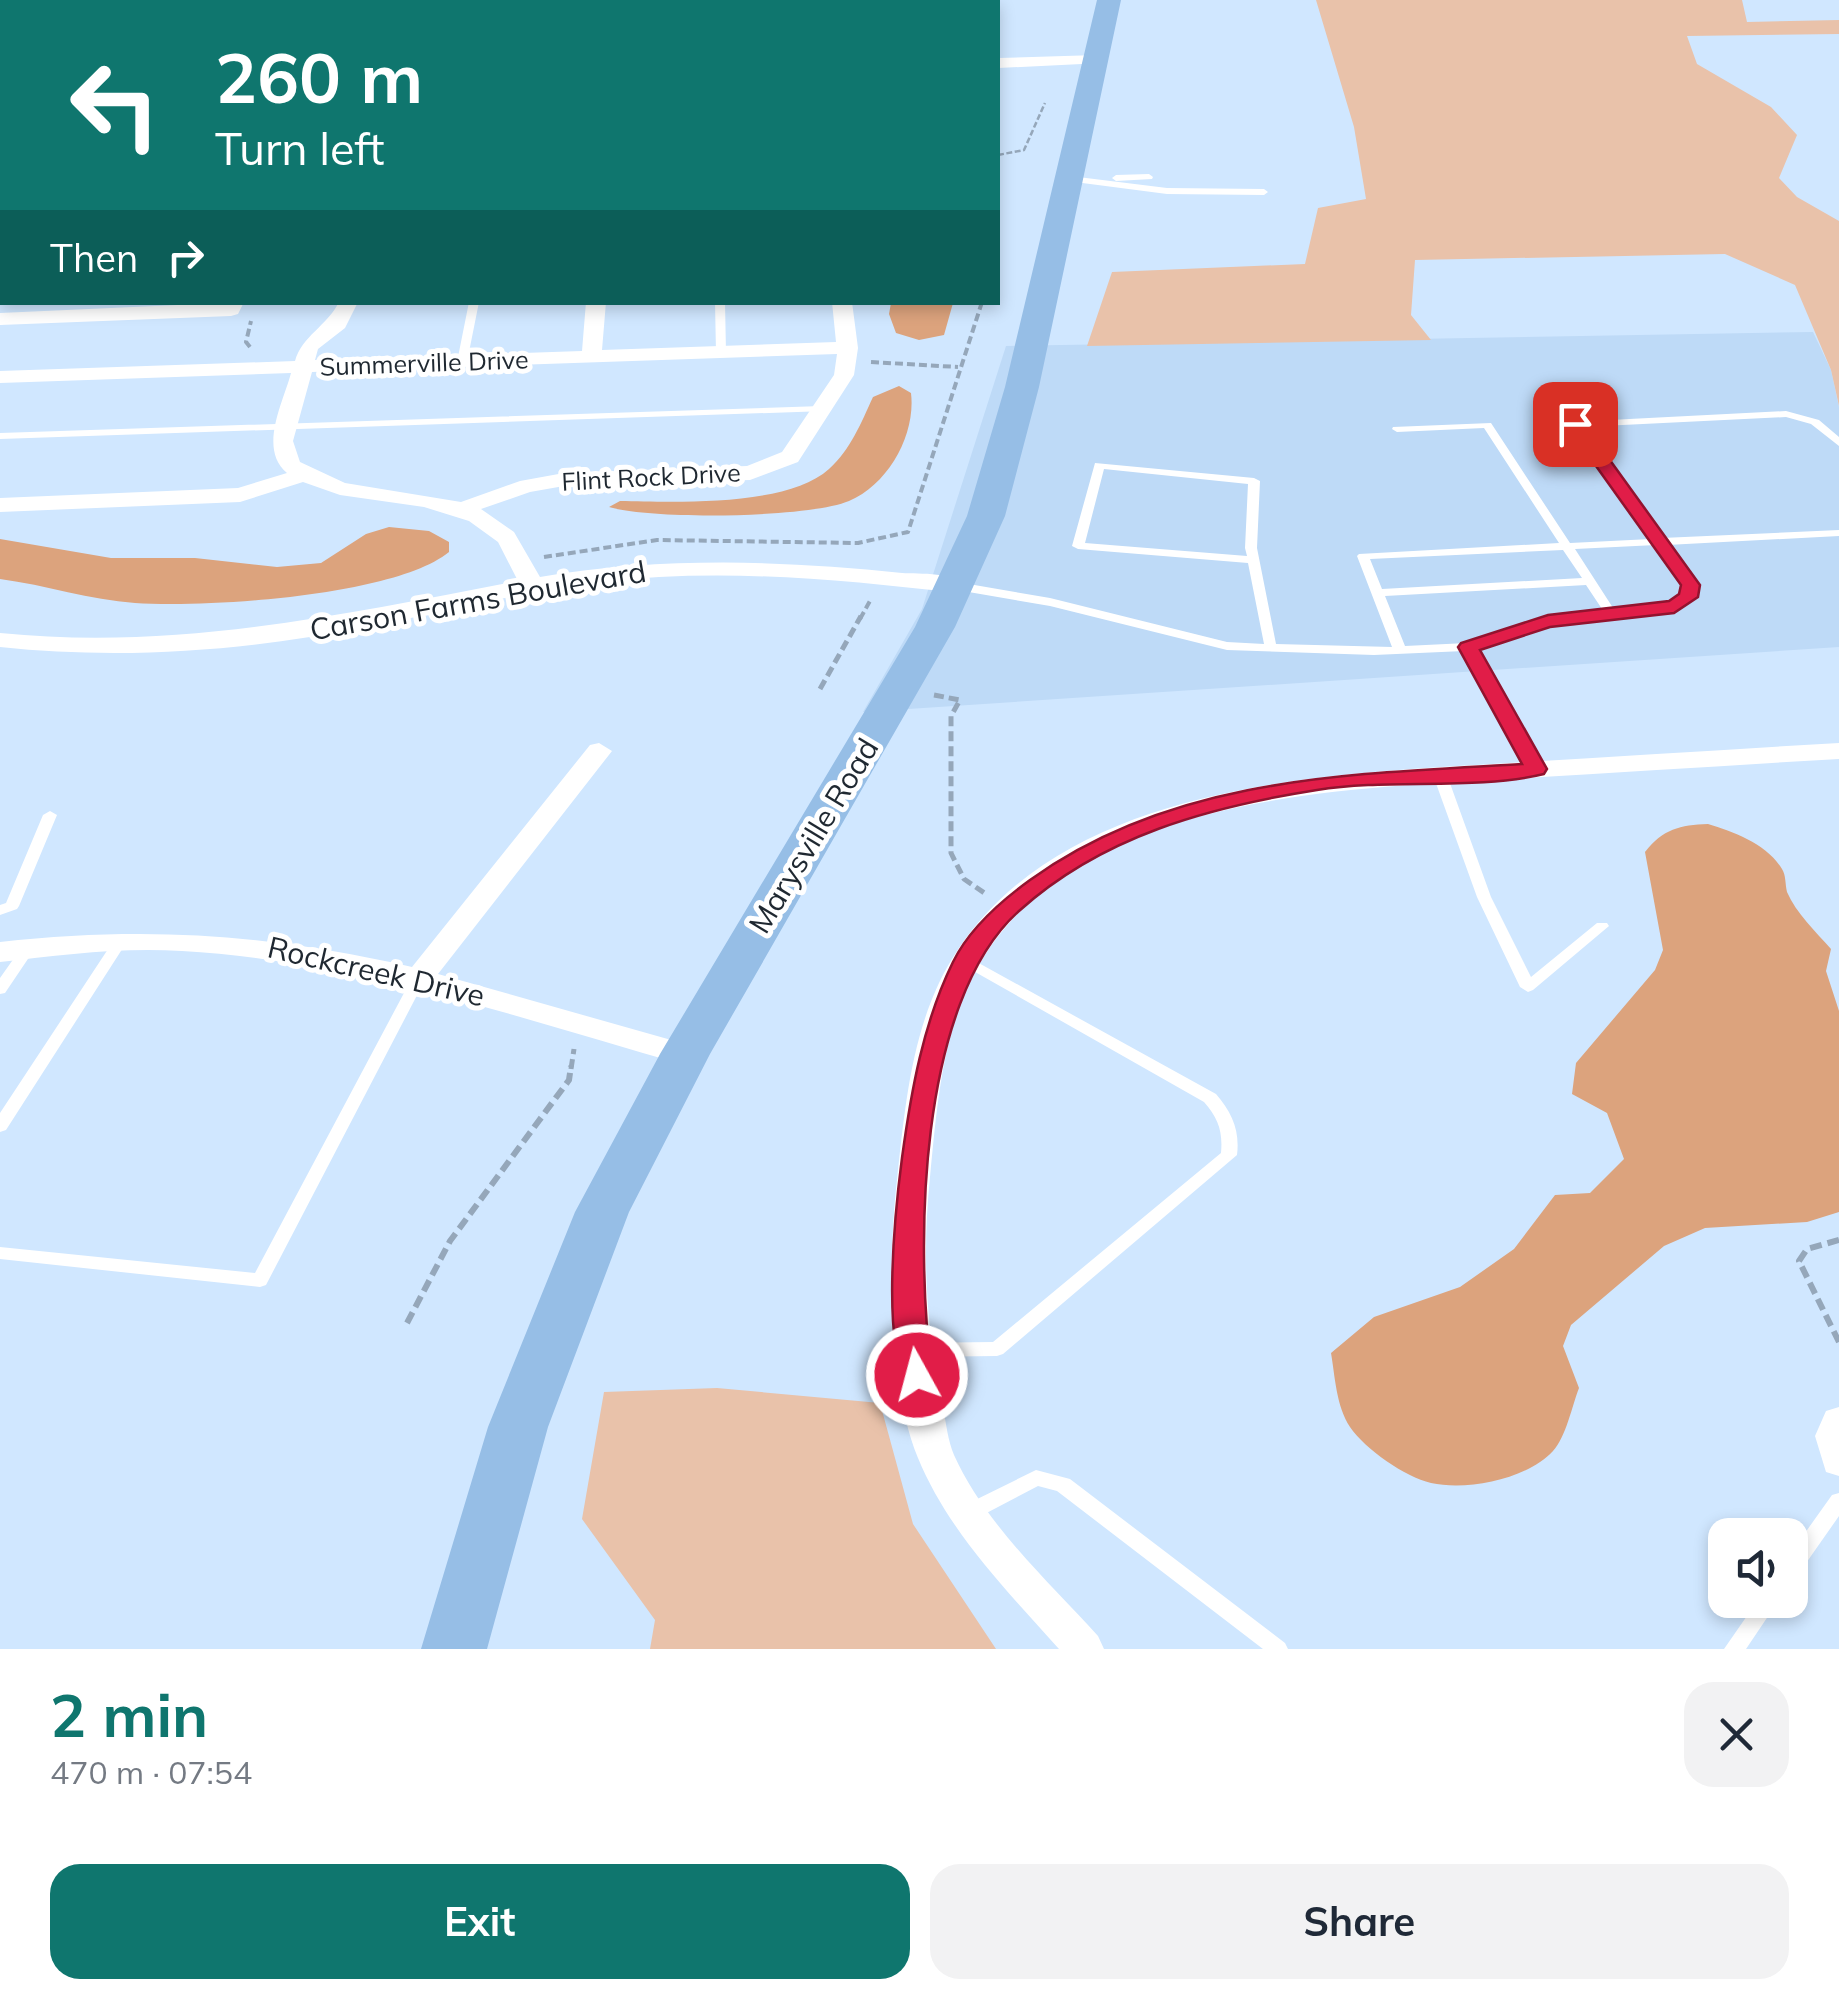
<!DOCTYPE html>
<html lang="en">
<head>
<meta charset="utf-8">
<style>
  body { margin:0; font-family:Mulish,sans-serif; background:#f2f2f3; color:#1f2937; height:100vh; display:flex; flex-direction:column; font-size:38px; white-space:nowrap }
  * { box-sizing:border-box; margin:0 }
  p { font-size:32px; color:#747a83 }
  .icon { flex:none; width:55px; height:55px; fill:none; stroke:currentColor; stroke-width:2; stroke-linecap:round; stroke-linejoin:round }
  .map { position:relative; height:1649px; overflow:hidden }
  .panel { display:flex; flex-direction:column; background:#fff; flex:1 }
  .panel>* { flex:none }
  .top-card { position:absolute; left:0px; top:0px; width:1000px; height:305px; box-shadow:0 5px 15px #0003; background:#0f766e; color:#fff; overflow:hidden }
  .controls { position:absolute; left:1708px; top:1518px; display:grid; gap:20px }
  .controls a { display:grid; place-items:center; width:100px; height:100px; border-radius:20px; background:#fff; box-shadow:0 5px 15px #0003; font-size:50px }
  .pin { position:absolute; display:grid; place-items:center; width:85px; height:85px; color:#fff; margin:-42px; border-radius:20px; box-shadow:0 5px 15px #0006 }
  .me { position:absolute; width:110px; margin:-55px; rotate:353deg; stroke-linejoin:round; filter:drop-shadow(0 0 8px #0008) }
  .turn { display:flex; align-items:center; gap:35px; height:210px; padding:0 50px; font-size:45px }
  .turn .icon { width:130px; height:130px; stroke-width:2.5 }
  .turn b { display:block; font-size:70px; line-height:85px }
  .then { display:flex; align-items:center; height:95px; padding:0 50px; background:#0003; gap:20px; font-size:38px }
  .round { display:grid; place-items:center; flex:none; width:105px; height:105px; border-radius:30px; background:#f2f2f3 }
  .head { display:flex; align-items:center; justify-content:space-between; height:170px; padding:0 50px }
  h1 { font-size:60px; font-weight:700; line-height:75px; color:#0f766e }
  .cta { display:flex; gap:20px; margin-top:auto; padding:20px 50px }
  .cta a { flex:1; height:115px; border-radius:30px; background:#0f766e; color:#fff; font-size:40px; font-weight:700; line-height:115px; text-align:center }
  .cta a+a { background:#f2f2f3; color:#1f2937 }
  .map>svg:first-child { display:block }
</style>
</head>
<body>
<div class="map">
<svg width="1839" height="1649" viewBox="0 0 1839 1649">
  <rect width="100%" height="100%" fill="#d0e7ff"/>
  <path fill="#bedaf7" d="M1813 332 1831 370 1839 407V647L863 712 922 609 1006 346Z"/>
  <path fill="#e9c2aa" d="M1316 0H1742L1747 22 1839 20V34L1687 36 1697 64 1771 107 1797 135 1779 178 1797 197 1839 221V406L1831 370 1795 285 1725 254 1415 260 1411 315 1431 340 1087 346 1112 272 1305 264 1318 208 1366 199 1354 127Z
    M717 1388 880 1403 913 1524 996 1649H650L655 1620 582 1519 604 1392Z"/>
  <path fill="#dca37d" d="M891 303V302L953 303 944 335 919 340 896 333 889 314Z
    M899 386 911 393C916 434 889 484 849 501 808 518 653 520 609 507L620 501C676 502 787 507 829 469 851 449 861 423 873 397Z
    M389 527 429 531 449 542V552C395 596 207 608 135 603 90 600 46 585 0 579V539L111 558H195L277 567 321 563 366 534Z
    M1708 824C1734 832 1767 844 1782 869 1786 875 1785 884 1787 892 1796 913 1816 932 1831 949L1826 971 1839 1011V1212L1807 1222 1705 1228 1664 1246 1571 1325 1563 1346 1579 1388C1572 1406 1566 1437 1553 1451 1527 1479 1468 1491 1431 1483 1405 1477 1365 1449 1350 1427 1336 1406 1335 1376 1331 1353L1374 1317 1460 1287 1514 1249 1555 1195 1590 1193 1624 1159 1607 1113 1572 1094 1576 1063 1655 970 1663 950 1645 852C1663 829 1680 825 1708 824Z"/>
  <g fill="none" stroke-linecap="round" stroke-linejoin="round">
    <path stroke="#95a7ba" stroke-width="2.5" stroke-dasharray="6 2.5" stroke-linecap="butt" d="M998 155 1024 150 1045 103"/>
    <path stroke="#95a7ba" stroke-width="4" stroke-dasharray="8 4" stroke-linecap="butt" d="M250 347 246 342 251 321
      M871 362 958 367
      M544 557 657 540 858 543 908 532 982 302
      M860 619 871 599"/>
    <path stroke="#95a7ba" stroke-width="5" stroke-dasharray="10 5" stroke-linecap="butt" d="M820 689 861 616
      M934 695 960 700 951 716V853L964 879 986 894
      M571 1069 574 1049"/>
    <path stroke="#95a7ba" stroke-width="6" stroke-dasharray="12 6" stroke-linecap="butt" d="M1839 1240 1807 1249 1799 1261 1839 1342
      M407 1323 450 1241 569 1080 571 1066"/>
    <path fill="#fff" fill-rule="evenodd" d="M1149 174 1153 177 1152 179 1116 181 1112 178 1116 175Z
      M1070 176 1167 188 1264 189 1268 192 1264 195 1167 194 1067 181V177Z
      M469 302H479L467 362 462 365 457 362Z
      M715 302H725L726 353 721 356 716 353Z
      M822 406 826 407V411L0 439V433Z
      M1786 411 1819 420 1839 437V446L1811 424 1786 417 1582 427 1662 538 1839 530V536L1667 545 1696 585 1692 600 1655 616 1549 625 1475 649 1543 769 1536 773 1529 769 1464 651 1374 655 1227 650 1050 606 957 590 951 586 957 582 1050 598 1227 642 1264 644 1248 563 1078 549 1072 546 1095 463 1254 478 1260 481 1257 548 1276 644 1392 647 1357 556 1359 554 1559 543 1484 428 1397 432 1392 429 1393 427 1491 423 1570 543 1651 539 1570 424 1571 422ZM1104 469 1248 484 1245 548 1247 556 1085 543ZM1656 545 1684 585 1682 595 1653 609 1615 611 1575 549ZM1563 550 1582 578 1382 589 1370 559ZM1586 585 1604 612 1548 617 1467 643 1405 646 1385 596Z
      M1440 771 1447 775 1491 897 1531 977 1597 923H1607L1609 926 1533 990 1528 992 1520 987 1477 897 1433 775Z
      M50 811 57 815 19 906 17 909 0 915V905L6 903 43 815Z
      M121 935 128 940 6 1130 0 1132V1113L116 937Z
      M29 942 36 947 5 993 0 994V978L24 944Z
      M966 956 1216 1094C1232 1113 1240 1130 1237 1155L1003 1354 997 1356 915 1357 909 1355 906 1350 909 1345 915 1343 993 1342 1221 1153C1223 1131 1218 1118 1204 1102L961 964 959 961 961 958Z
      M419 973 426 978 266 1285 260 1287 0 1259V1247L255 1273 412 978Z
      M1036 1470 1070 1479 1285 1643 1288 1649H1263L1057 1491 1038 1486 977 1518 970 1520 963 1518 960 1512 963 1506Z
      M1839 1493V1516L1797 1576 1790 1578V1554L1832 1495Z
      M1758 1600H1779L1746 1649H1724Z"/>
    <path fill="#fff" fill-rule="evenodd" d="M1097 55 1102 57V63L998 68V58Z
      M0 162H2V172H0Z
      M2 245V261L0 262V246Z
      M244 302 238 314 231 316 0 325V313Z
      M339 302H358L345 328 318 349 315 360 582 351 586 302H606L602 350 836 342 832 302H852L858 348 854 375 798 462 750 480 564 486 530 492 481 509 514 532 540 577C661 557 780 560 902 573 920 574 955 572 968 586L956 593C838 579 719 568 601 582 520 592 442 612 362 628 242 651 122 660 0 647V633C178 651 345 614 518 581L498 542 469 521 424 507 340 495 303 482 240 502 0 512V498L238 488 287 473C258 449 283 403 291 373L0 383V371L295 361C302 336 327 326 339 302ZM837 354 834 375 782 452 747 466 564 473 520 481 461 502 345 483 300 462 293 441 312 372Z
      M599 743 612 751 438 974 696 1047 701 1054 696 1061 685 1065C519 1018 356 961 182 951 121 947 60 955 0 962V942C148 926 266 934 412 967L590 745Z
      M1839 743V759C1734 765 1630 772 1525 778 1348 789 1077 791 977 968 942 1030 937 1108 930 1177 922 1254 926 1331 943 1407 946 1423 948 1441 954 1455 985 1524 1049 1582 1098 1636L1104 1649H1059C1007 1591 948 1531 918 1458 888 1386 888 1257 897 1180 905 1106 912 1024 952 959 1063 777 1337 774 1525 762 1629 756 1734 749 1839 743Z
      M1839 1407V1476L1826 1472 1815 1436 1826 1411Z"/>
    <path fill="#96bee6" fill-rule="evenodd" d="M1097 0H1121L1039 387 1005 516 955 627 710 1054 629 1212 548 1427 487 1649H421L488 1427 575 1212 660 1054 915 627 967 516 1005 387Z"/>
  </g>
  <path fill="#e11d48" stroke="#92132f" stroke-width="2.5" d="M1569 420H1581L1700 585 1698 597 1674 613 1550 627 1480 650 1547 769 1544 774C1473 791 1390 778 1317 790 1209 807 1102 836 1019 911 917 1002 915 1249 932 1375L927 1383H906C882 1337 895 1211 902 1158 911 1092 923 1023 953 962 969 929 1001 901 1030 880 1174 776 1352 774 1522 764L1458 647 1461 643 1548 615 1669 601 1679 594 1681 585 1566 424Z"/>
  <g text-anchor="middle" stroke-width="10" stroke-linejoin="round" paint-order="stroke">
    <g font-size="25" fill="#1f2831" stroke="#fff">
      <text transform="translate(424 363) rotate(-2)" y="9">Summerville Drive</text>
      <text transform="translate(651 477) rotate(-3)" y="9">Flint Rock Drive</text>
    </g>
    <g font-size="30" fill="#1f2831" stroke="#fff">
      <text transform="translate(478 601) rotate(-10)" y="10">Carson Farms Boulevard</text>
      <text transform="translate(814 836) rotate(-59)" y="10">Marysville Road</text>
      <text transform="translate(376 972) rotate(13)" y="10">Rockcreek Drive</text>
    </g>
  </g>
</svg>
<div class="controls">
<a><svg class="icon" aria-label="sound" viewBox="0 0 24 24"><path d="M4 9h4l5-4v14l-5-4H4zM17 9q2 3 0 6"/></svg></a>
</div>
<div class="pin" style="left:1575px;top:424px;background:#d93025"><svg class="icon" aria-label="arrive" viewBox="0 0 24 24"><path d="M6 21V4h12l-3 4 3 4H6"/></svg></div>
<svg class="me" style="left:917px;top:1375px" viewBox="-20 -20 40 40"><circle r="17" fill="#e11d48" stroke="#fff" stroke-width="3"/><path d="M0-11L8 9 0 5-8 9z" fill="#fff"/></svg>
<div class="top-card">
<div class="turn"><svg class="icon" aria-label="left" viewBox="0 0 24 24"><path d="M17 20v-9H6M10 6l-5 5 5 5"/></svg><div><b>260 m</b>Turn left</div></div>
<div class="then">Then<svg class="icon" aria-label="right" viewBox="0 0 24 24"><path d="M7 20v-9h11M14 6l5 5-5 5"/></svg></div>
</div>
</div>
<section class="panel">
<div class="head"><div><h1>2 min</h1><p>470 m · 07:54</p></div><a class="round"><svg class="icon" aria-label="close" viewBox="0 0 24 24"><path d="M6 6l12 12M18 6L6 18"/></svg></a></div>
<div class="cta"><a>Exit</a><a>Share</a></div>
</section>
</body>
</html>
